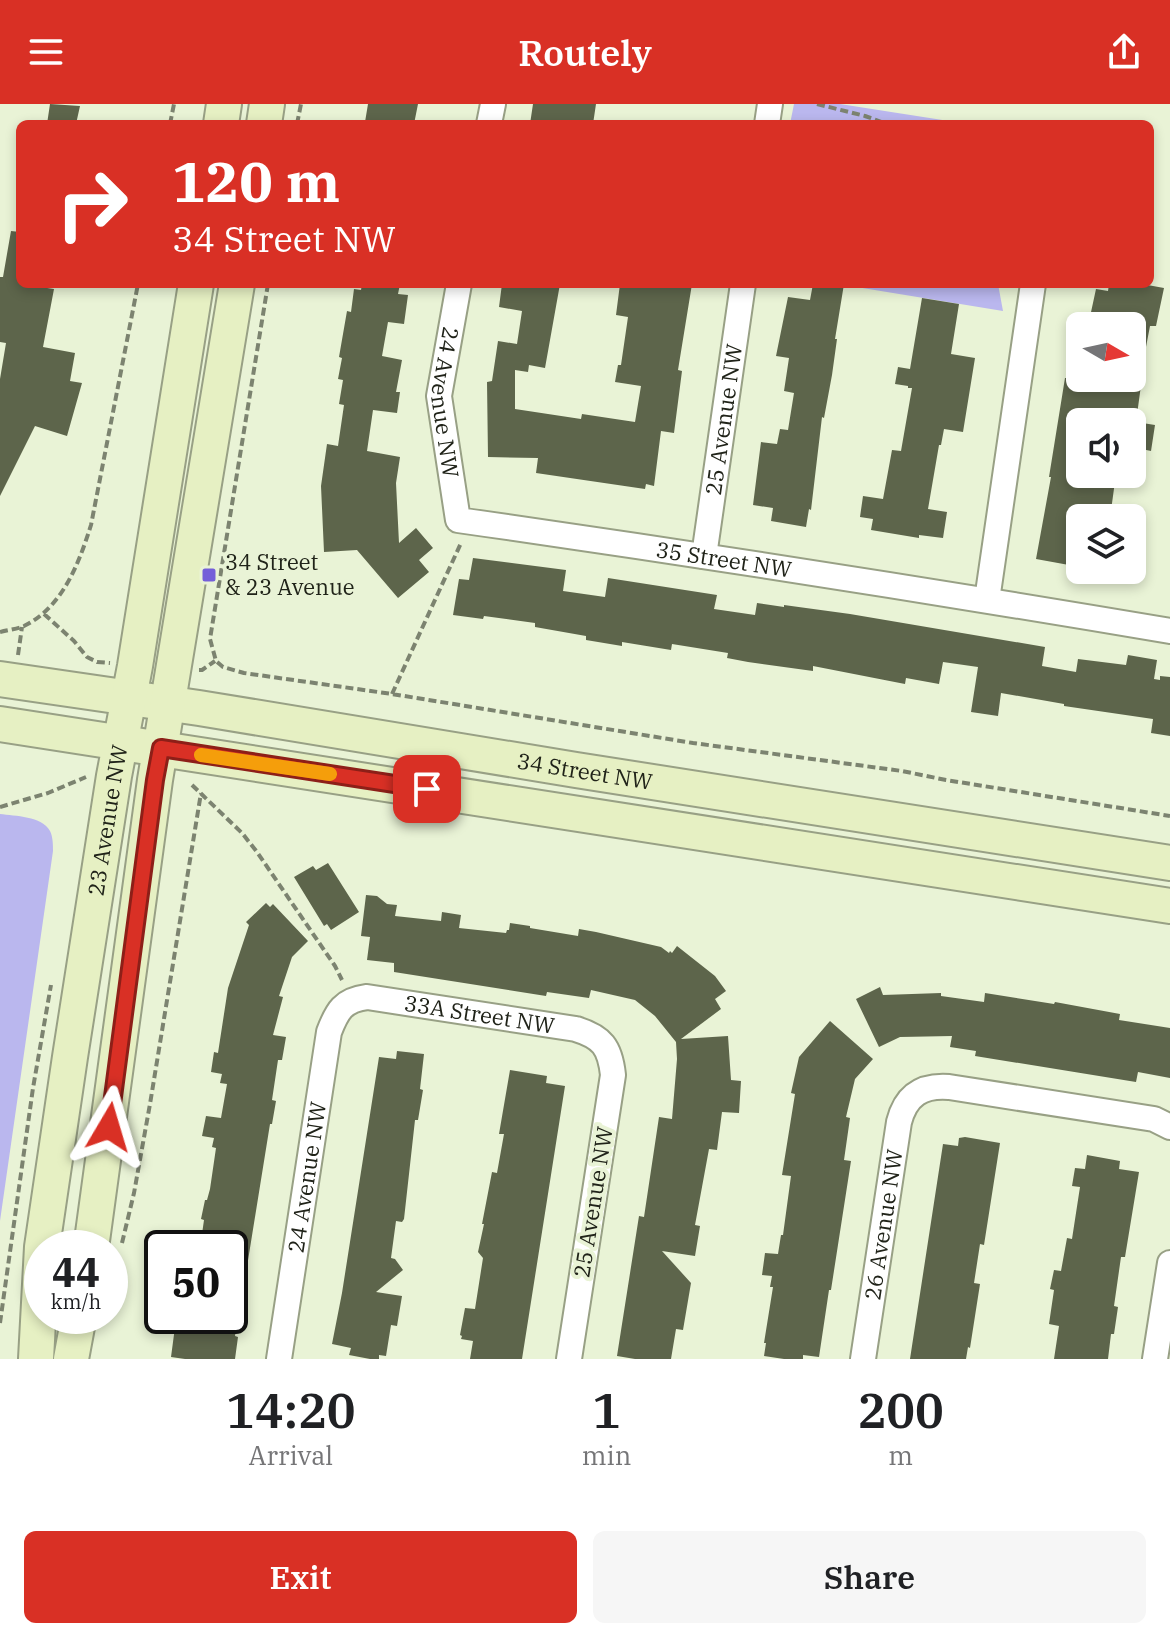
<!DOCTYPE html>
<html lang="en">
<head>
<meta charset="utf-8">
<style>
  body { margin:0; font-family:"IBM Plex Serif",serif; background:#f6f6f6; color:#202124; height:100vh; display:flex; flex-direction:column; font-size:30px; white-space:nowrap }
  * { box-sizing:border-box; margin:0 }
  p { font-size:26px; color:#757577 }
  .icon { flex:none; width:44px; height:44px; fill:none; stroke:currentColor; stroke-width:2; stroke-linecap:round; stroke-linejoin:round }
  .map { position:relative; height:1255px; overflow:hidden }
  .drawer { display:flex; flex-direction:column; background:#fff; flex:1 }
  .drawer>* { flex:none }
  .top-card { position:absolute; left:16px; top:16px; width:1138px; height:168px; border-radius:12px; box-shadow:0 4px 12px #0003; background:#d93025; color:#fff; overflow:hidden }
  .needle { width:52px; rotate:99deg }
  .tools { position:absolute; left:1066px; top:208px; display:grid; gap:16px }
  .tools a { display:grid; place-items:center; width:80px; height:80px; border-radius:12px; background:#fff; box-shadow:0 4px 12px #0003; font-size:40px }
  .speed { position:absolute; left:24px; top:1126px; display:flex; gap:16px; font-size:40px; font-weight:700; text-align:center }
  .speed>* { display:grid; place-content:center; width:104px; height:104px; border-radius:50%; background:#fff; box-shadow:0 4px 12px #0003; line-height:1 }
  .speed small { font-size:20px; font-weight:400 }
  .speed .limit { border:4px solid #111; border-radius:12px; background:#fff; color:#111 }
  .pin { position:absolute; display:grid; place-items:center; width:68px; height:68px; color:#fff; margin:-34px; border-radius:16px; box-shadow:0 4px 12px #0006 }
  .me { position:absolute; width:88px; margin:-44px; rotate:7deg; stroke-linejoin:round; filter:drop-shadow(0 0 6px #0008) }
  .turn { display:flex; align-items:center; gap:28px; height:168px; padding:0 24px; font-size:36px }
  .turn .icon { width:104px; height:104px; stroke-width:2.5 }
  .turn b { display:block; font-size:56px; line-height:68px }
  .eta { display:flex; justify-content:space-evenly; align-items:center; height:136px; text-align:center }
  .eta b { font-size:48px; font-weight:600; line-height:56px }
  .cta { display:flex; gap:16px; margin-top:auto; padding:16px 24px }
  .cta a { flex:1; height:92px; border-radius:12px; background:#d93025; color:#fff; font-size:32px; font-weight:600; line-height:92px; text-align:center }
  .cta a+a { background:#f6f6f6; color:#202124 }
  header { display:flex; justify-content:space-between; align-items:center; height:104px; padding:0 24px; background:#d93025; color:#fff; font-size:36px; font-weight:600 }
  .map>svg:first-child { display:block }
</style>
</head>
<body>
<header><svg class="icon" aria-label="menu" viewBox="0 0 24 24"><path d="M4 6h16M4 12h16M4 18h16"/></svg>Routely<svg class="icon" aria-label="share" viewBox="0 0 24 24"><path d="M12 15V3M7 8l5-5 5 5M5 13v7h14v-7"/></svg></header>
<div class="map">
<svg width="1170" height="1255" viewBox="0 0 1170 1255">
  <rect width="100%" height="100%" fill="#e9f3d6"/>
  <path fill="#bab7ee" d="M794 0H840L968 20H790Z
    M838 180H998L1003 207Z
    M0 710C15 712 42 712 50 727 53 733 53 741 53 747L0 1117Z"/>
  <path fill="#5d654b" d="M50 0 80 2 76 20H47Z
    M368 0H418L414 20H381L365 18Z
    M533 0H596L593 20H530Z
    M11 127 20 128V180L54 185 43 243 75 249 70 277 82 279 67 332 35 322 0 392V275L6 239 0 238V173H3Z
    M362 180H400L398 190 408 191 404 220 388 218 382 252 402 256 396 288H400L397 309 373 306 367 347 400 353 396 379 399 439 416 424 433 444 419 456 429 468 398 494 357 446 324 448 321 382 327 340 338 342 344 301 339 300 343 276 338 275 342 254 339 253 347 207 351 208 354 185 361 186Z
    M502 180H560L545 264 529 261 528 268 515 266V305L581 315 582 310 635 318 641 282 615 278 618 261H621L628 213 616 211 620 180H692L678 266 682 267 674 329 661 327 654 382 646 380 645 385 536 369 538 354 488 353 487 278 492 277 498 237 517 240 522 207 499 203Z
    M813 180H844L835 235H837L832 271 824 314 822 313 811 406 809 405 806 423 771 417 773 404 753 401 761 338 777 340 780 325 788 326 794 289 784 287 789 254 776 252 788 193 810 196Z
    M1109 180H1142L1164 184 1156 222H1150L1141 269 1132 268V222H1088L1096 185 1108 187Z
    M922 194 959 200 951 250 975 254 963 328 944 325 941 341H939L928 405 947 408 943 434 919 431V434L871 426 873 415 860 413 863 392 883 395 892 346 901 347 912 284H908V282L895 280 898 263 910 265Z
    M1065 274H1142L1136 318 1155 321 1151 347 1132 343V318H1080V370H1116L1110 414H1080V463L1036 455 1051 373H1049Z
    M473 454 566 466 563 487 605 493 608 474 717 491 714 505 755 511 757 499 784 503V501L850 510 1045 543 1042 562 1076 568 1078 555 1126 561 1128 551 1157 556 1154 575 1160 576V572L1170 573V632L1151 629 1153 615 1064 602V600L1001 589 998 612 971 608 978 563 943 558 939 580 906 574 905 580 813 562V567L748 558 727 554 728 549 672 540 671 546 622 538V542L586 536V532L535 523V519L484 512 483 515 453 511 459 475 469 476Z
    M328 759 359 808 331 826 327 820 324 822 294 773 313 762 316 766Z
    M366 791 377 792 387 800 397 801 395 812 441 817 442 808 461 811 459 824 506 829 507 826H509L510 819 530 822V824L578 832 579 825 596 828 661 843 669 849 670 847 672 849 677 842 715 872 726 887 715 895 721 905 681 935 728 932 731 976 741 977 739 1009 722 1008 717 1046 709 1045 695 1121 700 1122 695 1152 662 1147 691 1179 683 1226 676 1225 671 1255H635L617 1252 639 1112 644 1113 659 1013 672 1015 677 955 676 938 655 912 635 896 591 886 589 894 547 888 546 892 394 868V859L367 856 370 833 361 832Z
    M266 799 270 803 273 800 308 837 292 853 279 892 283 893 273 931 286 933 282 956H278L272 996 276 997 272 1020H270L240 1206 230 1205V1144H200L204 1116 201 1115 205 1096H207L210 1085 216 1044 212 1043 214 1034 202 1032 206 1012 221 1014 227 980 220 979 222 970 211 968 214 948 218 949 228 884 249 821 246 818Z
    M880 883 883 891 941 889V892L984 898 985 889 1054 900 1055 898 1120 910 1119 916 1170 924V974L1138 968 1136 978 975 952 976 947 950 943 952 932 900 933 879 943 856 895Z
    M830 917 873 955 855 975 846 1013 850 1014 844 1056 851 1057 831 1186H829L819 1253 803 1251V1255H784L764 1252 766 1239H764L773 1183H770L772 1172 762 1171 765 1149 778 1150 781 1131H783L791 1072 782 1071 795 990 791 989 799 953Z
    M397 947 424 950 420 985 423 986 418 1016H415L404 1115 402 1118 396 1117 391 1154 395 1155 403 1166 376 1188 402 1192 397 1222 391 1221 386 1252 379 1251V1255H370L349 1251 351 1244 332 1240 342 1189 379 953 396 955Z
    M510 966 547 972 546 979 565 982 522 1255H470L473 1237 461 1235 462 1232 460 1231 465 1204 475 1205 483 1154 478 1148 484 1120H482L492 1068 497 1069 504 1030H499Z
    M965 1033 1000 1039 984 1141 980 1140 974 1179 980 1180 970 1244 968 1243 966 1255H910L943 1040 958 1042 959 1034Z
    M1087 1051 1120 1057 1119 1065 1139 1068 1125 1153H1121L1114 1202 1118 1203 1114 1230H1111L1108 1255H1054L1059 1222 1049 1220 1054 1186 1050 1185 1054 1166 1061 1167 1067 1134 1072 1135 1080 1083 1072 1082 1075 1064 1085 1065Z
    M185 1212H238L235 1232 238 1233 235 1255H185L171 1253 175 1223 183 1225Z"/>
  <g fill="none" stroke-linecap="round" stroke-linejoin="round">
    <defs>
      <g id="street">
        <path d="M489 20 493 0"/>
        <path d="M767 20 770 0"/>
        <path id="s1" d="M459 180 439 292 458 416C696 450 933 487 1170 527"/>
        <path id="s2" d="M704 452 743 180"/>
        <path d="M987 496 1033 180"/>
        <path id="s3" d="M279 1255 329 928C337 907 343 896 367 893L576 925C602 933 610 943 613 971L569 1255"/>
        <path id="s4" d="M863 1255 899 1018C906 991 922 981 949 983L1154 1015 1170 1023"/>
        <path d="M1155 1255 1170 1159"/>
      </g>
      <g id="secondary">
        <path d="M221 20 224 0"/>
        <path d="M264 20 267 0"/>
        <path id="s5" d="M0 575 199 604 576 666 1170 759"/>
        <path d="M0 620 1170 802"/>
        <path d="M91 1144 155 676 237 180"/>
        <path id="s6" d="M36 1255 42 1143 70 953 114 672 135 562 196 180"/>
        <path d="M71 1255 79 1212"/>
      </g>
    </defs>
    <use href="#street" stroke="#98a085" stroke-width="28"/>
    <use href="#secondary" stroke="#98a085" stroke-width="38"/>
    <path stroke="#7c8370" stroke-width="4" stroke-dasharray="8 4" stroke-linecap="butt" d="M817 0 865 12 887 20
      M170 20 174 0
      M297 20 301 0
      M268 180 210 535 216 557 223 563 244 569 392 590 693 639 902 667 946 676 1170 712
      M44 510 74 537 87 553 97 558 110 559
      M0 528C8 526 17 525 24 522 63 503 79 459 91 421L138 180
      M18 551 22 523
      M199 566H202L215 557
      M392 590 461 439
      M192 681 242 729 257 748 335 862 342 876
      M0 703 48 689 86 673
      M122 1139 134 1089 150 1000 201 689
      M110 1189 119 1152
      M0 1219 33 984 51 881"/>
    <use href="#street" stroke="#fff" stroke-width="24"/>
    <use href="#secondary" stroke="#e6f0c3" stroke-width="34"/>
  </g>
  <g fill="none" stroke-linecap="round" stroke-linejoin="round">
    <defs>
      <path id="route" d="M109 1023 155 676 161 644 427 685"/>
    </defs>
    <use href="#route" stroke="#8d1f18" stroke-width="20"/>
    <use href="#route" stroke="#d93025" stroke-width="14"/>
    <path stroke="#f59e0b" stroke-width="14" d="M201 651 330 670"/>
  </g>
  <rect fill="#745fd9" stroke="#e9f3d6" stroke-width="3" x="201" y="463" width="16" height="16" rx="4"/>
  <g text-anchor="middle" stroke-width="8" stroke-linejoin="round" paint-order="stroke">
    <g font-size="22" fill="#202319" stroke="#e9f3d6">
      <text dy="8" stroke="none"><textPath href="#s1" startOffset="120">24 Avenue NW</textPath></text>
      <text dy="8" stroke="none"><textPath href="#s2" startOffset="138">25 Avenue NW</textPath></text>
      <text dy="8" stroke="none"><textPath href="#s1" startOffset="508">35 Street NW</textPath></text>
      <text dy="8" stroke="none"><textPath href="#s5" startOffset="592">34 Street NW</textPath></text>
      <text dy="8" stroke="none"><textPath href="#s6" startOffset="544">23 Avenue NW</textPath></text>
      <text dy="8" stroke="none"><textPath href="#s3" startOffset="500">33A Street NW</textPath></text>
      <text dy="8" stroke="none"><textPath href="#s3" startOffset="184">24 Avenue NW</textPath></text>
      <text transform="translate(593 1098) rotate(-81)" y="8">25 Avenue NW</text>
      <text dy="8" stroke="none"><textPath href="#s4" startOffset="136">26 Avenue NW</textPath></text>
    </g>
    <g font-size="22" fill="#202319" stroke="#e9f3d6" text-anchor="start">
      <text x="225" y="466">34 Street<tspan x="225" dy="25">&amp; 23 Avenue</tspan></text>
    </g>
  </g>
</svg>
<div class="tools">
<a><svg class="needle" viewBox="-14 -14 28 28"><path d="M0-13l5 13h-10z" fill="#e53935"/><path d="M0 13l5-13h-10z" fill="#757577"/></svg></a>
<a><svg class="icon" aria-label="sound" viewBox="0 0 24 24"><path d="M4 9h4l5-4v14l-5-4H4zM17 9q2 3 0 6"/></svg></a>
<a><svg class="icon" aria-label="layers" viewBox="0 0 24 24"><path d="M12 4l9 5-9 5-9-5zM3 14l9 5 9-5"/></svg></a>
</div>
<div class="speed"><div>44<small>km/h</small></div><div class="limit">50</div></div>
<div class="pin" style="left:427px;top:685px;background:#d93025"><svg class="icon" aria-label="arrive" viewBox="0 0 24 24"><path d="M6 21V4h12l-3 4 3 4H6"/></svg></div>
<svg class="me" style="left:109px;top:1023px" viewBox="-20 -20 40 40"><path d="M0-17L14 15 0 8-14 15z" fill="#d93025" stroke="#fff" stroke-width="4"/></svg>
<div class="top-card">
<div class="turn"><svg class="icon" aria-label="right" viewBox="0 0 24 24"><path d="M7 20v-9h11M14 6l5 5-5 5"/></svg><div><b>120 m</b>34 Street NW</div></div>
</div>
</div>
<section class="drawer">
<div class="eta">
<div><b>14:20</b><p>Arrival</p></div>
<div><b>1</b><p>min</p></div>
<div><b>200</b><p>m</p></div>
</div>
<div class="cta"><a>Exit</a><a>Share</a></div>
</section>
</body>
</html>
